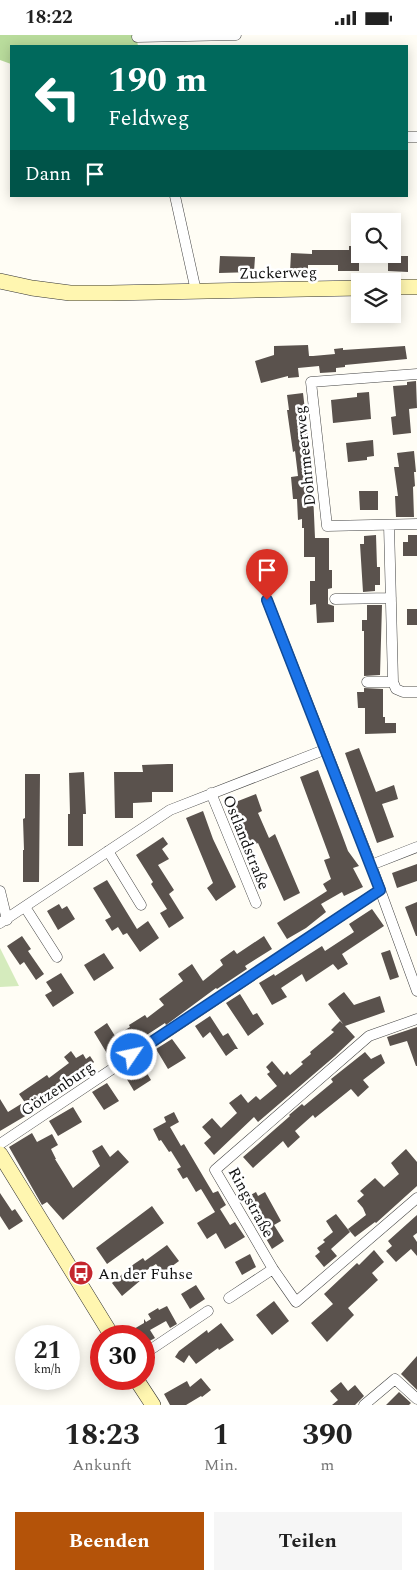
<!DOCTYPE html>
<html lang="de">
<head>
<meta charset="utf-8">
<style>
  body { margin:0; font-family:Spectral,serif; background:#f6f6f6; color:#222; height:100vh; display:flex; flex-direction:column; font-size:19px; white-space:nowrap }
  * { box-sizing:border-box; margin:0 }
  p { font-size:16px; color:#767676 }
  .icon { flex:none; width:28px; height:28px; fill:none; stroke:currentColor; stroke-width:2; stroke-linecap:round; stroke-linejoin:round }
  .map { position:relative; height:1370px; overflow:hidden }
  .side { display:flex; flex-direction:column; background:#fff; flex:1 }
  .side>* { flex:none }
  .hud { position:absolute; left:10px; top:10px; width:398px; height:152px; border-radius:0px; box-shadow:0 2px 12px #0003; background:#00695c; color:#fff; overflow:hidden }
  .controls { position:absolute; left:351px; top:178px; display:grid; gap:10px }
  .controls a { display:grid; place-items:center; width:50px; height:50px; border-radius:0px; background:#fff; box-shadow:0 2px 12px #0003; font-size:25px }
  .speed { position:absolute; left:15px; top:1290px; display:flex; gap:10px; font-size:25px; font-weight:700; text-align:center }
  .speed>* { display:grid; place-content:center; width:65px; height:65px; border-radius:50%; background:#fff; box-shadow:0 2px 12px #0003; line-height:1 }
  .speed small { font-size:12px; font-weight:400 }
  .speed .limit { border:8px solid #d22; background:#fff; color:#111 }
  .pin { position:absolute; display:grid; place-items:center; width:42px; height:42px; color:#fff; margin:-51px -21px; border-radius:50% 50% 50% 0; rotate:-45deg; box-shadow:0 0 5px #0007 }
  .pin .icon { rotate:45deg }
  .me { position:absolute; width:55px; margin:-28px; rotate:56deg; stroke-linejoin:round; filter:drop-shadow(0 0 4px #0008) }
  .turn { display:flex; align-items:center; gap:18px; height:105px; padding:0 15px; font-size:22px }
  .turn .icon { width:65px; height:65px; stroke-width:2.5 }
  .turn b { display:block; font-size:35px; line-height:42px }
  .then { display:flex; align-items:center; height:48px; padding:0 15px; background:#0003; gap:10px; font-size:19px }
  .eta { display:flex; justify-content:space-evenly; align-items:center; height:85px; text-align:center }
  .eta b { font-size:30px; font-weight:700; line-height:35px }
  .primary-button { display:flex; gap:10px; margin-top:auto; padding:10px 15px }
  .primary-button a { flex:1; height:58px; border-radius:0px; background:#b45309; color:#fff; font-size:20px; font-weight:700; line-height:58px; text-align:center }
  .primary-button a+a { background:#f6f6f6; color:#222 }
  .status { display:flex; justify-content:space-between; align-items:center; height:35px; padding:0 25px; background:#fff; direction:ltr }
  .status svg { height:14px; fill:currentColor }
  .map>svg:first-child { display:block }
</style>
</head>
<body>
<div class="status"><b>18:22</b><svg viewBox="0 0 49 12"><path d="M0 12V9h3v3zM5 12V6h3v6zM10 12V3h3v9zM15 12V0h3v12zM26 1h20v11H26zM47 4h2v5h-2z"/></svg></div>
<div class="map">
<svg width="417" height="1370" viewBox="0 0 417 1370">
  <rect width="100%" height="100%" fill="#fffdf5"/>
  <path fill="#d5ebbd" d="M0 913 19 951 0 952Z"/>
  <path fill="#b9dc9c" d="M0 0H136L138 11H11V29L0 25Z"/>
  <path fill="#5a524d" d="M349 211H359V236H338V230H308V237H290L291 218 312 219V215H349Z
    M220 221 255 222 254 237 219 238Z
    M388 221H408V237L388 236Z
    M308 310 309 321H313L335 319 334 314 343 313V315L405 311 407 324 345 330V332L336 333V337L320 338 319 331 298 333 299 342 288 343V341L261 348 255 326 274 320V311Z
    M416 346 417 373 409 374 411 398 393 400 391 382 396 381 393 351 407 350V347Z
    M369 357 371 384 333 388 331 365 357 362V358Z
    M303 358 308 401 304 402 305 419 310 418 312 431 314 457H313L315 503H329V535H332V553L328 554V569L334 571V587L317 588 316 569 310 570V546H315V522H304V493H302V484L298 485 297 464H293L291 442 298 441 295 416 293 417 287 375H289L287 360Z
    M373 405 374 421 367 422V425L348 427 346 408Z
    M414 416 416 437H414L415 451 413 452 414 482H396L395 461H398L394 432H399L397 418Z
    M359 456H378V475H360Z
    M376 500 377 532H380V550H375V556L363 557 360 509H364V501Z
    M408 500H417V521H403V507H408Z
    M367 570H382L380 640 364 641V596H362V585H367Z
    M407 574H417V590H407Z
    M364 653 383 654V682H385V688H396V698L365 699V673H358L357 657H364Z
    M359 713 376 757 394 750 398 764 382 769 394 802 377 808 345 718Z
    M168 729H173V757H152V767L133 768V783H115L114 737H143L142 730Z
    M318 735 348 816 359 831 353 833 363 852 344 861 342 857 321 869 326 877 306 893 287 904 277 888 327 856 323 849 331 844 324 825 330 823 300 742Z
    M84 737 86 779H83V811H68V779H70L69 738Z
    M25 739H40L39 847H23V815H24L23 784 25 783Z
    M256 759 262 776 258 778 269 803 275 799 300 858 284 866 258 808 252 811 233 768Z
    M203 776 213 804 236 852 216 866 207 853 213 848 186 783Z
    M163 802 168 809 162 814 169 824 158 830 174 855 169 859 184 883 169 893 160 878 167 874 151 849 153 847 136 820Z
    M417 829V846L397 853 392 838Z
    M107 845 137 894 148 886 159 903 140 917 127 898 123 900 118 892 112 896 105 885 111 882 93 853Z
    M417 867V901H416L405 872Z
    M59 869 62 874 67 871 75 884 58 895 47 876Z
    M372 874 384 891 342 919 348 929 338 935 333 929 306 947 302 939 281 953 287 962 272 970 259 948 274 939 275 941 322 911 325 916 354 897 349 889Z
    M22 901 31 914 28 916 44 939 36 945 24 927 20 930 7 911Z
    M264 901 272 914 245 931 247 934 217 954 216 953 166 990 165 988 139 1005 137 1002 123 1010 127 1016 114 1024V1023L111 1025 94 997 107 988 115 1001 130 992 129 990 145 980 147 983 164 970 159 964 183 946 178 939 192 929 203 946 223 930 220 925 234 915 237 919Z
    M390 915 399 942 390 945 381 918Z
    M104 918 114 933 94 946 84 930Z
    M61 938 74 958 53 972 45 960 52 956 46 947Z
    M344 957 354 970 380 961 385 977 345 991 355 1002 335 1021 258 1087 254 1082 214 1120 204 1108 211 1102 202 1092 212 1083 221 1093 237 1078 229 1068 241 1059 248 1068 256 1061 260 1065 277 1051 267 1039 270 1037 266 1032 272 1026 284 1040 287 1036 290 1040 303 1029 301 1027 311 1019 310 1017 334 997 331 995 340 986 343 989 328 969Z
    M240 959 253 980 257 978 264 989 248 1001 226 968Z
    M210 981 223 1001 228 998 238 1014H235L226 1021 210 997 203 1003 195 991Z
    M417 992V1031H416L407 1006 390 1011 387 1002Z
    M172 1004 186 1023 168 1034 156 1014Z
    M71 1016 76 1023 83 1019 86 1024 90 1021 94 1027 91 1030 95 1036 42 1071 36 1062 26 1069 19 1059 47 1040 49 1043 69 1028 64 1022Z
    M365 1017 371 1024 381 1019 385 1028 363 1045 369 1052 358 1062 351 1054 315 1083 313 1080 295 1096 300 1102 288 1113 283 1106 253 1133 243 1122 290 1081 289 1080 302 1069 304 1071 333 1047 331 1044Z
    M139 1025 151 1045 134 1056 122 1036Z
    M107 1048 119 1066 104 1075 92 1057Z
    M0 1064 8 1077 21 1069 27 1080 0 1096Z
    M73 1072 82 1087 58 1101 49 1086Z
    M174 1077 179 1087 170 1092 181 1111 184 1109 213 1158 218 1156 226 1170 220 1174 230 1190 235 1187 245 1202 225 1214 216 1198 207 1204 197 1188 215 1177 201 1154 196 1157 187 1142 183 1144 177 1134 181 1132 171 1116 169 1117 161 1105 159 1106 153 1094 166 1087 164 1082Z
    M32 1098 37 1107 52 1099 58 1110 51 1114 56 1124H55L73 1153 100 1131 92 1116 102 1110 110 1122 118 1115 129 1127 63 1185 47 1167 42 1170 9 1112Z
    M406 1114 417 1127V1151L376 1188 375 1187 355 1202 348 1194 366 1180 363 1173 357 1166 364 1160 360 1156 375 1143 384 1152 399 1139 391 1128Z
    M256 1157 258 1161 265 1157 281 1186 274 1190 284 1206 272 1214 249 1174 253 1172 247 1162Z
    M0 1158 12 1176 15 1174 23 1186 9 1195 0 1181Z
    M152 1171 164 1188 107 1229 96 1213Z
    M336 1179 350 1197 331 1214 337 1221 324 1232 315 1221 320 1217 317 1213 325 1207 323 1205 333 1197 326 1186Z
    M417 1180V1198L413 1201 417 1207V1221L411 1214 396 1227 386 1216 392 1211 388 1206Z
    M167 1210 179 1226 163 1238 156 1229 138 1241 141 1245 122 1261 112 1248 134 1229 143 1223 145 1226Z
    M374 1215 384 1227 372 1238 378 1245 348 1273 354 1280 327 1307 311 1288 333 1269 324 1259 357 1228 359 1230Z
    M250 1219 256 1232 242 1240 235 1227Z
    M196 1250 205 1264 190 1274 181 1259Z
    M274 1266 289 1286 272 1300 256 1280Z
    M167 1271 177 1289 170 1293 166 1286 150 1295 155 1303 144 1309V1301H122L144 1288V1284L146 1287 151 1284 148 1279 158 1273 159 1275Z
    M221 1288 234 1305 219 1315 218 1313 196 1329 189 1320 184 1328 175 1322 179 1316 207 1295 208 1298Z
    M417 1321V1355L401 1339Z
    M201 1343 211 1355 202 1362 201 1361 186 1370H170L164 1359 187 1346 190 1352Z
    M341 1347 348 1356 355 1350 364 1361 355 1370H332L338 1365 330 1356Z
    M399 1357 411 1368 409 1370H386Z"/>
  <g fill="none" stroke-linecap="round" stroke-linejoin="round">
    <defs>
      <path id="street" d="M137 2 236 0
        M406 102H417
        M175 161 196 256
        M417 339 311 347 327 491 417 489
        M389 490 393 647 396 654 403 657H417
        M335 564 391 563
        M267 565 371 830 417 956
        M367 647H393
        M211 758 256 868
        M108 816 141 870
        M371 830 417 812
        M0 856 7 885
        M25 872 57 922
        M0 888 170 775 324 715
        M417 984 369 1001 215 1135 273 1234 296 1267 417 1163
        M0 1109 380 855
        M229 1263 273 1234
        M144 1319 208 1276
        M364 1370 395 1344 417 1364"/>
      <path id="secondary" d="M0 246 32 253 70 258H110L360 253
        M392 252H417
        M0 1119 112 1301
        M136 1344 153 1370"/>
    </defs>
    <use href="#street" stroke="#444" stroke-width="11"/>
    <use href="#secondary" stroke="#333" stroke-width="16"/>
    <use href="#street" stroke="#fff" stroke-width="10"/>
    <use href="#secondary" stroke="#fff6b0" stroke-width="15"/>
  </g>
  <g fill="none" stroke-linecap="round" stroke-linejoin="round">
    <defs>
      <path id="route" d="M132 1020 380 855 267 565"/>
    </defs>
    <use href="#route" stroke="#114b97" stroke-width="12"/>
    <use href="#route" stroke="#1a73e8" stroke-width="9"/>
  </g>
  <defs>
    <symbol id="bus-disc" viewBox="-11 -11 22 22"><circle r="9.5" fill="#c4262e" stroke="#fff"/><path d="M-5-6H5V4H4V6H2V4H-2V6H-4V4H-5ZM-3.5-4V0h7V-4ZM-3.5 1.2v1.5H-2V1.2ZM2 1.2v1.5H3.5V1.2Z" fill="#fff"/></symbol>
  </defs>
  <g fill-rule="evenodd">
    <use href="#bus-disc" x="67" y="1224" width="28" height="28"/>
  </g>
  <g text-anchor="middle" stroke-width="5" stroke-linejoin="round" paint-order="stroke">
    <g font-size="16" fill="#111" stroke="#fff">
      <text transform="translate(278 237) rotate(-1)" y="6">Zuckerweg</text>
      <text transform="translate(304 421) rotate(-96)" y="6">Dohrmeerweg</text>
      <text transform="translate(247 807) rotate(68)" y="6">Ostlandstraße</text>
      <text transform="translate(57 1053) rotate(-34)" y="6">Götzenburg</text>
      <text transform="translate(252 1167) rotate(61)" y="6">Ringstraße</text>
    </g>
    <g font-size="16" fill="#111" stroke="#fff" text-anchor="start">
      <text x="98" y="1244">An der Fuhse</text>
    </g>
  </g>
</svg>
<div class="controls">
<a><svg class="icon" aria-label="search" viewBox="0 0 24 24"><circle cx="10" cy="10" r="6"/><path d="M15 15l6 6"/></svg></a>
<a><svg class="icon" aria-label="layers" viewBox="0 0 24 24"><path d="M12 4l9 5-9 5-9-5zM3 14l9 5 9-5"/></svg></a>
</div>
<div class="speed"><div>21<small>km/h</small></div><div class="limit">30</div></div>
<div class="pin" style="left:267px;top:565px;background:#d93025"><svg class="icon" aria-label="arrive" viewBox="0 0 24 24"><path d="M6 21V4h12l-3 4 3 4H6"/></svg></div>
<svg class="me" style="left:132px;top:1020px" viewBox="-20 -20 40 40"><circle r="17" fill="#1a73e8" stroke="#fff" stroke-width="3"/><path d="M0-11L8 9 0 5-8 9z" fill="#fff"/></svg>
<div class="hud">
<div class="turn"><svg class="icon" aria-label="left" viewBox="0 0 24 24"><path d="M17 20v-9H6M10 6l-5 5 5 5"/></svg><div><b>190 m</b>Feldweg</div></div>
<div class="then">Dann<svg class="icon" aria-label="arrive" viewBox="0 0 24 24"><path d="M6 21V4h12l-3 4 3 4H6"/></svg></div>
</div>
</div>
<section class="side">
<div class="eta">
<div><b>18:23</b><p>Ankunft</p></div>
<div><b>1</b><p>Min.</p></div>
<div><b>390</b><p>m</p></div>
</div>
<div class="primary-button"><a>Beenden</a><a>Teilen</a></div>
</section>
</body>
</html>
